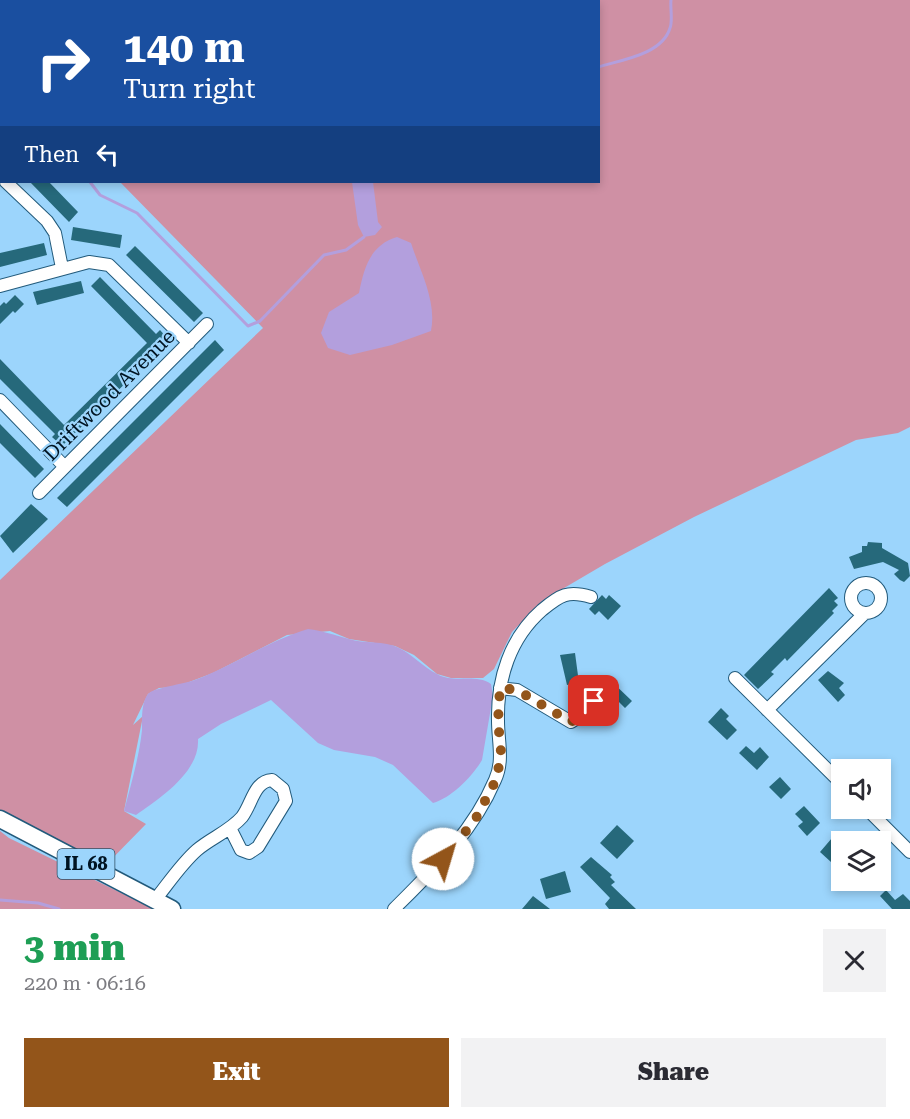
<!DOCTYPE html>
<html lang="en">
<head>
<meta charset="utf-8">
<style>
  body { margin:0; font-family:"Roboto Serif",serif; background:#f2f2f3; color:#2b2b33; height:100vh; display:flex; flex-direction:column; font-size:22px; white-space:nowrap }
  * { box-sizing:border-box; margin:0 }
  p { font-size:20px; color:#7c7c81 }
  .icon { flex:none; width:33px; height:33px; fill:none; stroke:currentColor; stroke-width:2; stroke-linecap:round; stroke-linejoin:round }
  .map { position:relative; height:909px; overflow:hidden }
  .sheet { display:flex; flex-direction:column; background:#fff; flex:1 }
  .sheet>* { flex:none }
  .banner { position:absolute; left:0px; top:0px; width:600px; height:183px; box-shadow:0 3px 9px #0003; background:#1a4fa0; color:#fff; overflow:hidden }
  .buttons { position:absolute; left:831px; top:759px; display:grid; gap:12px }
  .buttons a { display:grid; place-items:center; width:60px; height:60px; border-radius:0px; background:#fff; box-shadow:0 3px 9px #0003; font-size:30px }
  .pin { position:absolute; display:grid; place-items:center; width:51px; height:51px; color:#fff; margin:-26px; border-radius:12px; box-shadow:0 3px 9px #0006 }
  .me { position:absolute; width:66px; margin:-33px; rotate:39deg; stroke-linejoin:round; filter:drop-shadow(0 0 4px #0008) }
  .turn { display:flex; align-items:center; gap:21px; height:126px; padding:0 24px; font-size:27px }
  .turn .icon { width:78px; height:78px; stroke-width:2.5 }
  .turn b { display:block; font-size:42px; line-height:51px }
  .then { display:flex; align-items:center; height:57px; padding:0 24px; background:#0003; gap:12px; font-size:22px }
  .round { display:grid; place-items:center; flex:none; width:63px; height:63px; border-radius:0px; background:#f2f2f3 }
  .summary { display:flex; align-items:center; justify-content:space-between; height:102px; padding:0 24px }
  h1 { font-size:36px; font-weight:800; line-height:45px; color:#1e9e55 }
  .button { display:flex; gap:12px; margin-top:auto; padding:12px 24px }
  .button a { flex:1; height:69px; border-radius:0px; background:#93551a; color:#fff; font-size:24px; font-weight:800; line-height:69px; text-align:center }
  .button a+a { background:#f2f2f3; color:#2b2b33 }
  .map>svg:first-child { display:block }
</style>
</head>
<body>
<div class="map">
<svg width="910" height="909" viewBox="0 0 910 909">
  <rect width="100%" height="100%" fill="#9cd5fc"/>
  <path fill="#cf90a4" d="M220 0H910V427L898 433 856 440 694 517 605 564 542 601 512 632 494 669 483 678H451L437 674 414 655 395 646 349 639 330 631 287 635 213 673 176 687 159 688 148 694 133 725 143 716 124 811 146 824 100 871 0 815V580L263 328 120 182H598V2L218 1Z
    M0 831 9 838 154 909H0Z"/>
  <path fill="#b39fdd" d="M352 182H373L378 222 382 227 375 235 364 237 358 225Z
    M397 237 411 243C420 271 437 301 431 331L392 345 350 355 328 348 321 333 329 312 359 293C364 268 370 245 397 237Z
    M308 629C323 631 334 635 349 639 364 644 384 640 399 648 413 655 423 667 437 674 454 684 475 673 491 684L493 696 482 760C472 777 451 798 433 803L393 765 375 757 334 750 318 743 271 700 221 724 198 739C200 772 160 798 136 815L124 811C131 784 139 758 142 730 142 720 141 703 148 694 153 688 184 684 195 680 234 665 268 641 308 629Z"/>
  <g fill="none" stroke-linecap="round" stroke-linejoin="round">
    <path stroke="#b39fdd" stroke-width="3" d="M598 67C620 60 662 55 670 28 673 21 670 8 671 0
      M0 105H2
      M90 182 100 195 137 213 248 326 260 321 324 255 346 250 364 237
      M0 900 38 903 59 909"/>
  </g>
  <path fill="#26697b" d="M30 182H49L78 212 69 222Z
    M73 227 122 235 120 248 71 240Z
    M44 243 47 255 0 267V253Z
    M135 246 203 313 194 322 126 255Z
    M100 277 156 334 160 330 169 340 62 446 52 437 55 434 0 379V359L64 425 147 343 91 286Z
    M81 281 84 293 37 305 33 292Z
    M15 295 24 304 15 313 13 311 0 324V306L4 302 6 304Z
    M215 340 224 350 67 507 57 498Z
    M0 424 44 469 35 478 0 443Z
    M31 504 48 519 13 553 0 536Z
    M868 542 882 543V548L908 563 910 576 904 582 900 580 894 574 899 570 883 562 854 569 849 557 862 552V546H867Z
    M829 588 838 598 834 601 838 605 832 611 834 613 787 661 785 658 771 672 774 674 758 689 744 675Z
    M602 595 606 599 609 595 621 606 608 620 599 611 595 615 589 609Z
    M575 653 579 683 567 685 560 655Z
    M828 671 844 683 839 688 845 695 838 702 818 680Z
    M609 679 632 701 625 708 619 702 614 707 597 691Z
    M721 708 729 716 726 719 737 730 727 740 708 722Z
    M746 746 754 753 760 747 769 757 757 770 739 753Z
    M780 777 791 789 781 799 769 787Z
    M804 806 820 823 807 836 798 826 803 822 795 814Z
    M617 825 634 841 617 859 600 843Z
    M832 838 841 847 836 852 842 857V872L820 852Z
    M591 857 612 875 610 877 615 882 611 885 636 909H609L605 904 610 898 580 867Z
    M565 871 571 892 546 899 540 879Z
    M886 890 895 900 903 894 910 901V909H892L880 896Z
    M533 896 550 909H522Z"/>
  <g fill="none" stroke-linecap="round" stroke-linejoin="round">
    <defs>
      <path id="minor" d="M6 182 47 221 55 233 62 268
        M0 286 89 262 109 265 189 343
        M0 400 65 467
        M39 493 207 324
        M851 598a15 15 0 1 1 30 0a15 15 0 1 1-30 0Z
        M735 678 842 784
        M500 688 517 690 571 722 584 714 594 701
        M767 710 864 614
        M866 808 910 852
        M155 900C168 884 181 864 197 850 211 838 230 831 242 817 252 804 254 781 272 780L283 789 286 801 258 847 249 853 241 850 230 828
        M394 909C433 870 473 832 495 780 504 761 498 741 498 721 497 679 510 638 542 610 560 595 568 590 591 597"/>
      <path id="major" d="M0 819 172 909"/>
    </defs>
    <use href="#minor" stroke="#225a7b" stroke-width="14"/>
    <use href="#major" stroke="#225a7b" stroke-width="19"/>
    <use href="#minor" stroke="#fff" stroke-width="12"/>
    <use href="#major" stroke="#fff" stroke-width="16"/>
  </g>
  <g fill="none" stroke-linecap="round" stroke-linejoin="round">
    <path stroke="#93551a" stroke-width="10" stroke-dasharray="0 18" d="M443 859 475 820 497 778 501 752 498 721 500 688 517 690 571 722 584 714 594 701"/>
  </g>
  <g text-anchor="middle" stroke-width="4.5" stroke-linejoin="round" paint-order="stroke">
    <rect fill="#9cd5fc" stroke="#2f4e63" stroke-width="1.5" x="57.5" y="849" width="57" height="30" rx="4.5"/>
    <g font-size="18" font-weight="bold" fill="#001422">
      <text x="86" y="870">IL 68</text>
    </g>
    <g font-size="20" fill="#001422" stroke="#9cd5fc">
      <text transform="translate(109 395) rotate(-45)" y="7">Driftwood Avenue</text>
    </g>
  </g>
</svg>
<div class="buttons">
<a><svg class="icon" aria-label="sound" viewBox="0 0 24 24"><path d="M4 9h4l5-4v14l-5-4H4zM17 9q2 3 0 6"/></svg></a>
<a><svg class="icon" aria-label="layers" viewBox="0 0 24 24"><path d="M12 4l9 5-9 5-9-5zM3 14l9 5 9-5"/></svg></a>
</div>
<div class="pin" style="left:594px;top:701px;background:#d93025"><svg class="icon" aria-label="arrive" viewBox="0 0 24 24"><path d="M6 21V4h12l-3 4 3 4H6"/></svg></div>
<svg class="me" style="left:443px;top:859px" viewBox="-20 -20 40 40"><circle r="19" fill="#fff"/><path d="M0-13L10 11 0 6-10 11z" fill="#93551a"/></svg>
<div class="banner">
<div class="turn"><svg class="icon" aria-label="right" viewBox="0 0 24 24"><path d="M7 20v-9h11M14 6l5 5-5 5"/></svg><div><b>140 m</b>Turn right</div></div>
<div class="then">Then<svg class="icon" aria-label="left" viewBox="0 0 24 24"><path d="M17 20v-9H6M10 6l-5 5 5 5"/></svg></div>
</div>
</div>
<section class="sheet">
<div class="summary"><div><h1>3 min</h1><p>220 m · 06:16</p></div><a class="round"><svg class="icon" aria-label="close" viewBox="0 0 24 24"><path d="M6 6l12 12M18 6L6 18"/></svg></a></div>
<div class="button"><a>Exit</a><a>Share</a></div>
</section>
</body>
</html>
